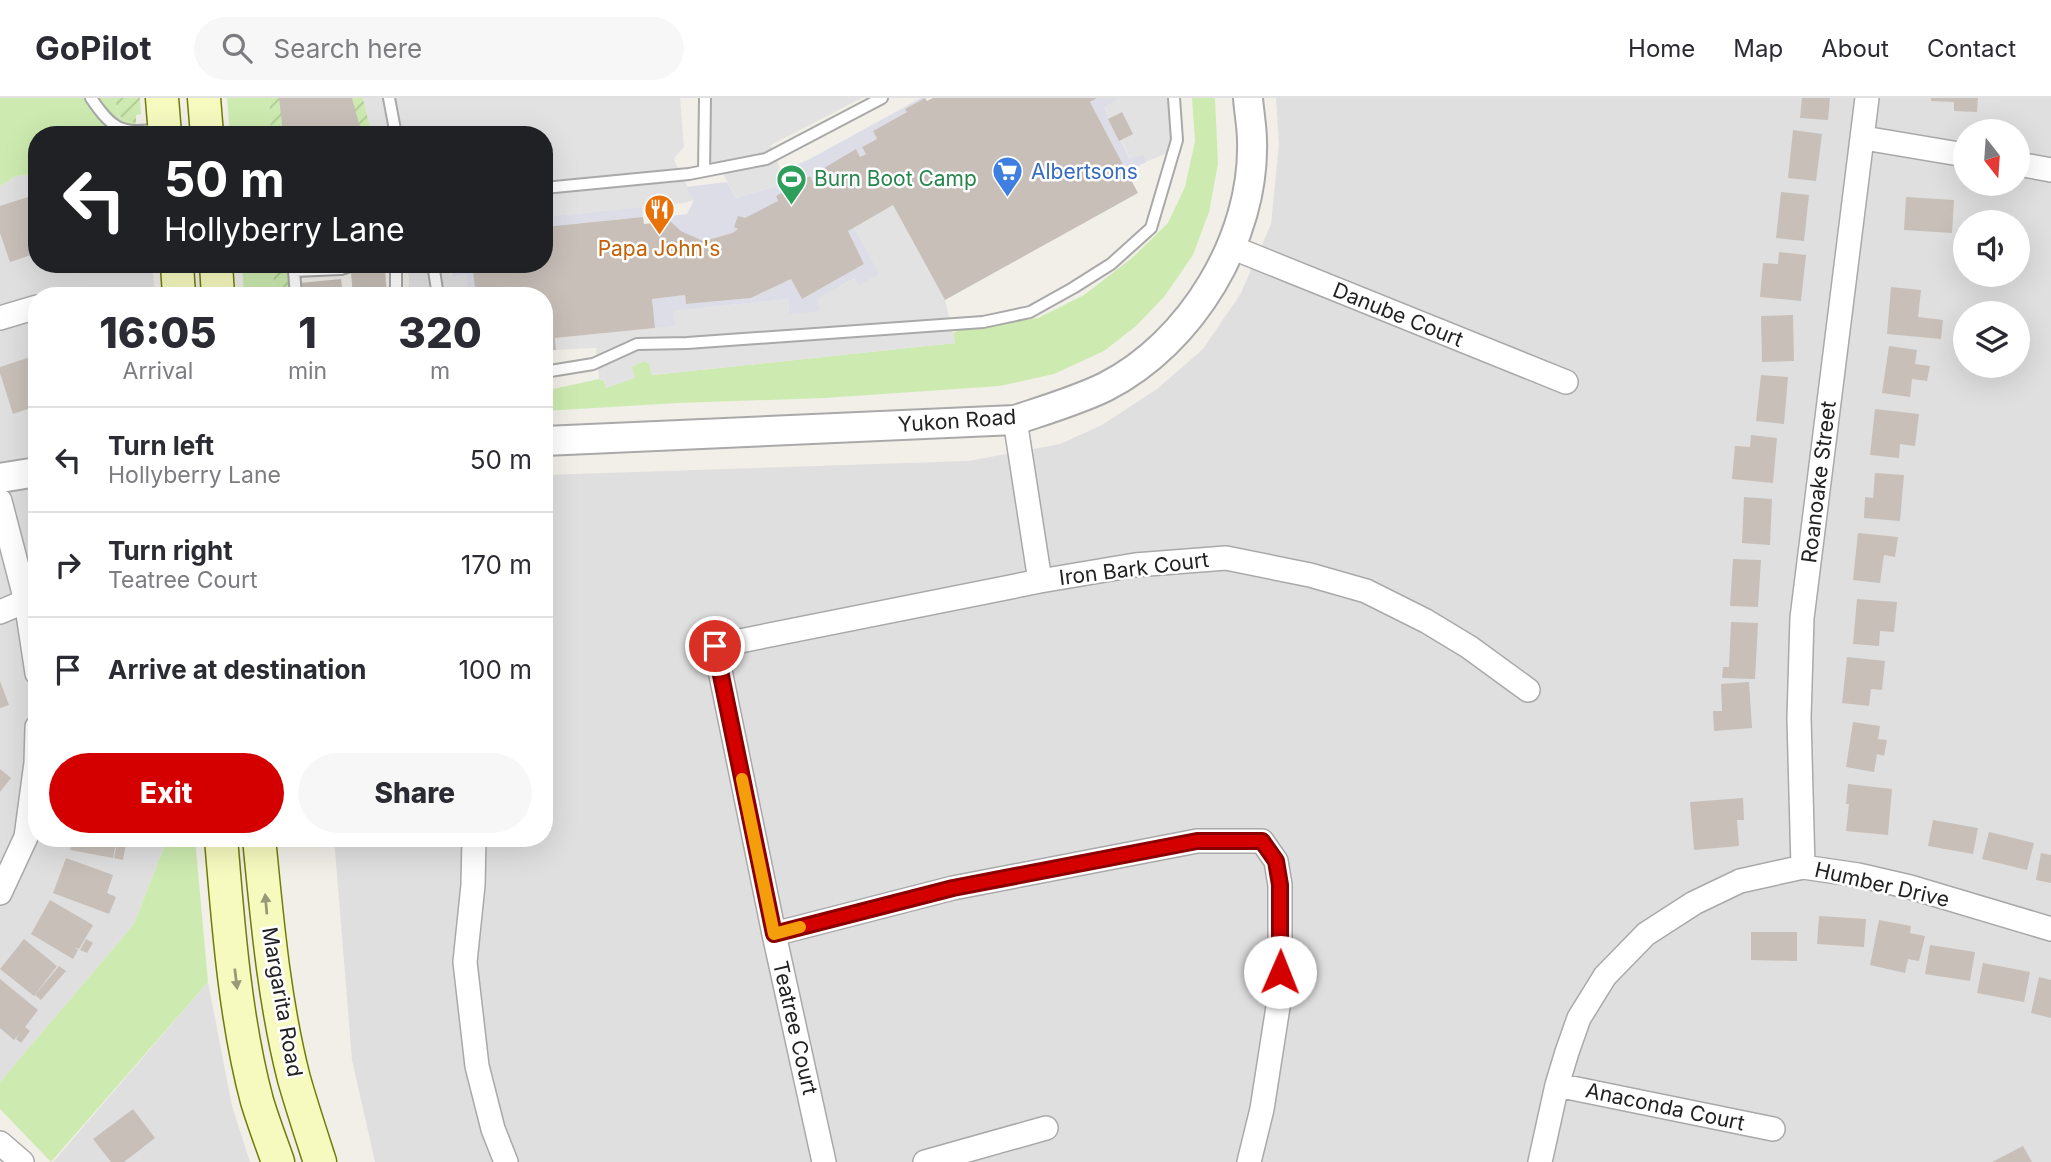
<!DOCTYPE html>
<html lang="en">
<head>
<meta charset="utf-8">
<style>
  body { margin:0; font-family:Inter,sans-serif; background:#f7f7f7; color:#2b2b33; height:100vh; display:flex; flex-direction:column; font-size:26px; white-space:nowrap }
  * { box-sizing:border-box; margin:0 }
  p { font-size:23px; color:#7c7c81 }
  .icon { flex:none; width:38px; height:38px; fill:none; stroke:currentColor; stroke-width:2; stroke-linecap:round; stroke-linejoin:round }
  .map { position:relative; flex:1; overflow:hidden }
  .panel { position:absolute; left:28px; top:189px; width:525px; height:560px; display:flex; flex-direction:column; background:#fff; border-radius:28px; box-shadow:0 7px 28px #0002 }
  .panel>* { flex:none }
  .guide { position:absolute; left:28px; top:28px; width:525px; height:147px; border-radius:28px; box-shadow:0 7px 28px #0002; background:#202124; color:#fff; overflow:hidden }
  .needle { width:46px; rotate:163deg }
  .fabs { position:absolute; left:1953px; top:21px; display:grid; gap:14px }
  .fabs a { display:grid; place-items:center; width:77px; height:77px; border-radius:50%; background:#fff; box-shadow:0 7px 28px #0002; font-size:35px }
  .pin { position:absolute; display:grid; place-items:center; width:60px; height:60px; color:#fff; margin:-30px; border:4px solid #fff; border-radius:50%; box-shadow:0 2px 7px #0007 }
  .me { position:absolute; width:77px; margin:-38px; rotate:1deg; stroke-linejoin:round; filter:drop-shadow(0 0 5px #0008) }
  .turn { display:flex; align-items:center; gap:24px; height:147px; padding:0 21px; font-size:32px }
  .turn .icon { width:91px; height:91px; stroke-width:2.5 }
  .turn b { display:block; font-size:49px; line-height:60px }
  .eta { display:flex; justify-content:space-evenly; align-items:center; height:119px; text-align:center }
  .eta b { font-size:42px; font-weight:800; line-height:49px }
  .action { display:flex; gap:14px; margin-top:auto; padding:14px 21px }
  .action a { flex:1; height:80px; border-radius:42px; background:#d40000; color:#fff; font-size:28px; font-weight:800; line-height:80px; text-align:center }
  .action a+a { background:#f7f7f7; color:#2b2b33 }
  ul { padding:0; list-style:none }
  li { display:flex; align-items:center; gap:21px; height:105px; padding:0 21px; border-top:2px solid #e1e1e2 }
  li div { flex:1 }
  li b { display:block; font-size:26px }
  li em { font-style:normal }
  header { display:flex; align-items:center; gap:42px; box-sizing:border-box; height:98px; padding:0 35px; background:#fff; border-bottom:2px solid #e1e1e2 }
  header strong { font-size:33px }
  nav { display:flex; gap:38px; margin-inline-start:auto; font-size:24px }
  .search { width:490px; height:63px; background:#f7f7f7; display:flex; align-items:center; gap:18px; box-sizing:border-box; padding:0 24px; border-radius:38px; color:#7c7c81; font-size:26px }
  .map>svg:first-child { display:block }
</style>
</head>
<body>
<header>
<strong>GoPilot</strong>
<div class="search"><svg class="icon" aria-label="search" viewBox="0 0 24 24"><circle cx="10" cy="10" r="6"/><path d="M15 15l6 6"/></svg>Search here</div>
<nav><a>Home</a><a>Map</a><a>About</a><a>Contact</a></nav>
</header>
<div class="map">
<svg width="2051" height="1064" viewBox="0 0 2051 1064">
  <defs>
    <pattern id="garden-furrows" width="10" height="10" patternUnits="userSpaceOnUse" patternTransform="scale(1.75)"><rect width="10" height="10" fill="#cdebb0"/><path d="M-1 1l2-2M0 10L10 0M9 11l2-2" fill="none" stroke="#b0c997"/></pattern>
  </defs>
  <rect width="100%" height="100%" fill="#f2efe9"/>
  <path fill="#e0dfdf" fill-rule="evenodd" d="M1276 0H2051V1064H375L352 962 334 740H544V377L968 363 1060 346 1102 327 1157 291 1203 251 1241 195 1271 126 1279 46ZM1965 33H2018V86H1965ZM1965 124H2018V177H1965ZM1965 215H2018V268H1965Z
    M37 76V166H152L155 198H37V740H185L164 749 134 826 0 984V88L16 78Z
    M208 884 232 1008 250 1064H53Z"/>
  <path fill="#cdebb0" d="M0 0H115L118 18 125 22 136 25 137 37H37V76L16 78 0 88Z
    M227 0H269L271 37H230Z
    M1192 0H1215L1218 66 1209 114 1193 157 1164 199 1136 228 1104 253 1054 276 1000 288 825 300 678 305 544 313V293L599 281 604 283 606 290 632 268 645 263 649 265 652 277 955 245 953 235 959 232 1038 220 1084 197 1132 160 1168 125 1185 89 1195 43Z
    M242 166H273L274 198H244Z
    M185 740H195L208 884 51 1064 0 1011V984L134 826 164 749Z"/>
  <path fill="url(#garden-furrows)" d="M115 0H140L141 16 136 17V25L125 22 118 17Z
    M269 0H363L372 37H271Z
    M273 166H289L291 198H274Z"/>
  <path fill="#e2e2e2" d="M363 0H680L684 49 675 59 674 62 694 102 684 105 544 119V37H372Z
    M705 0H862L771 47 785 84 783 86 736 100 720 70 704 73Z
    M1120 0H1174V52L1146 64 1142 56 1131 62 1104 8Z
    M893 107 945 202 955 245 652 277 649 265 645 263 632 268 635 280 606 290 604 283 599 281 596 250 556 252 555 240 674 228 673 213 788 201 789 214 820 210 816 201 856 180 878 176 854 129Z
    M405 166H448L450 176 457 179 466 177 468 198H409V179Z"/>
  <path fill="#dddde8" d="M921 0H925L906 11 907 14 873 33 877 41 862 49 866 56 860 59 856 52 815 89 809 78 776 98 778 103 732 135 708 142H701L681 133 670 123 669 118 687 116 694 102 686 89 727 84 736 100 783 86 785 84 781 73 808 62Z
    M1097 0H1120L1104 9 1130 61 1143 56 1146 64 1127 74 1090 4Z
    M642 109 643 119 544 129V119Z
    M854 129 879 176 859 187 855 180 817 201 820 210 819 213 792 216 789 214 788 201 673 213 675 228 655 230 652 201 685 197 686 206 751 200 791 181 802 201 864 166 848 133Z
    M472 166 476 198H468L466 177 453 179 448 167Z"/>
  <path fill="#c7bfb8" d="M279 0H352L362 37H287V35H283Z
    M925 0 927 3 933 0H1097L1090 4 1138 95 945 202 893 107 848 133 864 166 802 201 791 181 751 200 686 206 685 197 652 201 655 230 555 240 556 252 544 253V198H476L472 166H544V129L643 119 644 126 670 123 681 133 701 142H708L732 135 738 131 734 129 738 118 745 120 778 103 776 98 810 78 815 89 819 87 814 76 856 51 860 59 866 56 862 49 877 41 873 33 907 14 905 11Z
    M1802 0H1830L1828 22 1800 20Z
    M1931 0H1978L1977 14 1954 13V4L1931 3Z
    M1122 14 1133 36 1119 43 1108 21Z
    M1793 32 1822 36 1816 83 1788 80Z
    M1781 94 1809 97 1804 143 1776 140Z
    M28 99 37 123V147L29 150 31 157 10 164 0 135V108Z
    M1906 99 1954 102 1952 135 1904 132Z
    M1779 154 1806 157 1801 203 1760 199 1763 165 1778 166Z
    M385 171 387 198H353L351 174Z
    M341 181 343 198H301L300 185Z
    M1891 189 1921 192 1918 219 1943 222 1941 241 1887 236Z
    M1793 217 1794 263 1762 264 1761 218Z
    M1889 248 1917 252 1915 266 1930 268 1927 283 1912 281 1910 299 1882 295Z
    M36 257 37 308 13 316 0 275V269Z
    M1761 277 1788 279 1784 326 1756 323Z
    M1875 311 1919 316 1915 348 1900 346 1899 360 1870 357Z
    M1751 337 1777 340 1773 385 1732 381 1735 348 1750 349Z
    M1875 375 1904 377 1900 423 1864 420 1865 399 1873 400Z
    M1744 399 1772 401 1770 447 1742 445Z
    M1858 435 1898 439 1895 459 1884 457 1880 485 1853 482Z
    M1733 461 1761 462 1758 509 1730 508Z
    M1857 501 1897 504 1894 534 1880 533 1879 548 1853 546Z
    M1731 524 1758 525 1755 581 1722 580 1723 569H1729Z
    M1847 559 1885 563 1882 592 1871 591 1869 608 1842 605Z
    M0 583 9 607 0 610Z
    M1749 584 1752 630 1714 633 1713 613H1722L1721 586Z
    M1853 624 1880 628 1878 641 1887 642 1884 658 1877 656 1874 674 1846 669Z
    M0 671 11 680 0 694Z
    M1848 686 1892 691 1888 737 1846 733 1849 706H1846Z
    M1743 700 1744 722H1737L1739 748 1694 752 1690 704Z
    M1933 722 1978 730 1973 756 1928 748Z
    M1989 734 2034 745 2027 772 1982 761Z
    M73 740H117L113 760 70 752Z
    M118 740H127L123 762 114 760Z
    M2041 755 2051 757V785L2036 782Z
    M66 760 113 777 107 795 116 799 109 816 53 795Z
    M50 802 93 827 79 851 74 849 78 852 73 861 31 836Z
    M1819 818 1866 821 1864 849 1817 846Z
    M1879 822 1911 828 1910 835 1925 838 1919 863 1908 861 1905 875 1870 867Z
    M1751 834H1797V863L1751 862Z
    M24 841 57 868 34 898 0 871Z
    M86 841 93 845 87 855 80 852Z
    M1930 847 1975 854 1970 883 1925 876Z
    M1983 865 2030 874 2024 904 1977 895Z
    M59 868 66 873 41 902 35 897Z
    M2039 879 2051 882V920L2031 915Z
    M0 881 38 912 25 929 30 933 21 945 16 941 20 935 14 942 0 930Z
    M133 1011 155 1040 124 1064H111L93 1041Z
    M2023 1048 2032 1064H1992Z"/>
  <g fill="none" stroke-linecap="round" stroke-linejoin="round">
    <defs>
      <path id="service" d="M91 0C114 34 123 36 162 31
        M389 0 396 37
        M704 73 705 0
        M544 90 689 76 766 61 882 0
        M393 166 396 173V198
        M433 166 438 198
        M296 198 294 173 341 171 356 166
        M544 274 593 266 637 246 687 245 983 224 1030 214 1073 190 1111 166 1151 130 1177 42 1174 0"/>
      <path id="minor" d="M1864 40 1965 57
        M2018 66 2051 72
        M1231 149 1566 284
        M0 220 37 209
        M1015 322 1040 483
        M0 403 26 503 37 575
        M0 514 26 503
        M474 740 473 787 465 864 477 968 493 1031 506 1064
        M1803 769 1799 620 1802 520 1867 0
        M0 795 26 739 36 665 37 629
        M774 836 953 790 1197 743H1262L1276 763 1280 787V896L1262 1011 1249 1064
        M1557 987 1773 1031
        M0 1045 22 1064
        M824 1064 774 836 715 548 1040 483 1135 467 1226 460 1310 477 1366 493 1426 523 1469 549 1528 592
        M925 1064 1046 1030
        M1540 1064 1557 987 1567 954 1579 920 1605 878 1646 836 1694 805 1740 783 1803 769 1858 777 1910 789 2051 831"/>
      <path id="tertiary" d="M544 343 1015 322C1045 312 1076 303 1105 289 1192 245 1255 139 1252 43 1252 29 1249 14 1248 0
        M0 380 37 374"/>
      <path id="secondary" d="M162 0 165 37
        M204 0 207 37
        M177 166 179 198
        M216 166 218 198
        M221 740C228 825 235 921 257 1003 263 1023 271 1044 278 1064
        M259 740C267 821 274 903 294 981 302 1009 311 1036 320 1064"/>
    </defs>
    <use href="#service" stroke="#a9a9a9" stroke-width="14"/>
    <use href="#minor" stroke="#a9a9a9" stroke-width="26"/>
    <use href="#tertiary" stroke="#a9a9a9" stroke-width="32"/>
    <use href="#secondary" stroke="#707d05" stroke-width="35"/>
    <use href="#service" stroke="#fff" stroke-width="10"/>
    <use href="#minor" stroke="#fff" stroke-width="23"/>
    <use href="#tertiary" stroke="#fff" stroke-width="28"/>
    <use href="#secondary" stroke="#f7fabf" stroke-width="32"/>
  </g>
  <defs><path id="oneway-solid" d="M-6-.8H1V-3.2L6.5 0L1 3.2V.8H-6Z" transform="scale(1.75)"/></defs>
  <g fill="#979978">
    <use href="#oneway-solid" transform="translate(266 806) rotate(-95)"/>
    <use href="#oneway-solid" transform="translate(236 881) rotate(83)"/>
  </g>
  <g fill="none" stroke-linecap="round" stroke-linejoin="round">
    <defs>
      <path id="route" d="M715 548 774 836 953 790 1197 743H1262L1276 763 1280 787V874"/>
    </defs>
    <use href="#route" stroke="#8a0000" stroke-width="18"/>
    <use href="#route" stroke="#d40000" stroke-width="12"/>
    <path stroke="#f59e0b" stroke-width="12" d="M742 681 774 836 800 829"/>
  </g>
  <defs>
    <symbol id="supermarket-pin" viewBox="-11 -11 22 30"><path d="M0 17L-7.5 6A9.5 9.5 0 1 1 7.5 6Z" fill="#3f7fe0" stroke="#fff"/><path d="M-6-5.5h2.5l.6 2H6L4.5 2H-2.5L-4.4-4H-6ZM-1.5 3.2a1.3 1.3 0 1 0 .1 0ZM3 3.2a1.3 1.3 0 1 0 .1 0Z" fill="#fff"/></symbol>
    <symbol id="stadium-pin" viewBox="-11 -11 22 30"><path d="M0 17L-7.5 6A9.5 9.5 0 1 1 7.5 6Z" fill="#2e9e5b" stroke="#fff"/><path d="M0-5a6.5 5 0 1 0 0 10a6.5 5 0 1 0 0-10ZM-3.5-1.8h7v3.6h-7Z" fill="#fff"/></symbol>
    <symbol id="restaurant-pin" viewBox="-11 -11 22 30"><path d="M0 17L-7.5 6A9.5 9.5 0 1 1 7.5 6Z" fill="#e8710a" stroke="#fff"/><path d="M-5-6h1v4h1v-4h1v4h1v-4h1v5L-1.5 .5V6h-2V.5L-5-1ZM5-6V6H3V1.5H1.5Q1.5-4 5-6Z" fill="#fff"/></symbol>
  </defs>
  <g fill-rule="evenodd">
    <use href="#supermarket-pin" x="990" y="56" width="35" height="47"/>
    <use href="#stadium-pin" x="774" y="64" width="35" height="47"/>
    <use href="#restaurant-pin" x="642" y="94" width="35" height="47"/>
  </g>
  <g text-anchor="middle" stroke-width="5" stroke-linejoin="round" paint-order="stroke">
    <g font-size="21" fill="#366cbe" stroke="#fff" text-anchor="start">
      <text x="1031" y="81">Albertsons</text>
    </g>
    <g font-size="21" fill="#27864d" stroke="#fff" text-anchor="start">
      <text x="814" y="88">Burn Boot Camp</text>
    </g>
    <g font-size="21" fill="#c56008" stroke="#fff">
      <text x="659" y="158">Papa John's</text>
    </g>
    <g font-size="21" fill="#222" stroke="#fff">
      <text transform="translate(1398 217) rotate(22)" y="7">Danube Court</text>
      <text transform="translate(957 323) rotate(-4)" y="7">Yukon Road</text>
      <text transform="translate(1819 384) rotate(-83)" y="7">Roanoake Street</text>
      <text transform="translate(1134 471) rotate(-7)" y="7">Iron Bark Court</text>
      <text transform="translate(1882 787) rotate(13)" y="7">Humber Drive</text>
      <text transform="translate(282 904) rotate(80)" y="7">Margarita Road</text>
      <text transform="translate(795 930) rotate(77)" y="7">Teatree Court</text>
      <text transform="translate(1665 1009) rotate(12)" y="7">Anaconda Court</text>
    </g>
  </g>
</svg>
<div class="fabs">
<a><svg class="needle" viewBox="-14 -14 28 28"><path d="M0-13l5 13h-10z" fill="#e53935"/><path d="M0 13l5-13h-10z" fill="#7c7c81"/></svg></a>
<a><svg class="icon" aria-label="sound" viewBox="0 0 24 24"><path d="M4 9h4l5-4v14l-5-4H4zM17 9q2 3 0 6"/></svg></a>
<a><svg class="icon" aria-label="layers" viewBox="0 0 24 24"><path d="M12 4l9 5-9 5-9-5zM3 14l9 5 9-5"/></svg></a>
</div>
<div class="pin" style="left:715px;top:548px;background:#d93025"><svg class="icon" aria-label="arrive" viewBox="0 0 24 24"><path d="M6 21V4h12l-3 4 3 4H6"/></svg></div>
<svg class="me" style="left:1280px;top:874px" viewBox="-20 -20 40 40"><circle r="19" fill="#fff"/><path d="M0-13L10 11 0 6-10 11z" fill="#d40000"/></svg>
<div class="guide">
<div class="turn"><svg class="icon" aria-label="left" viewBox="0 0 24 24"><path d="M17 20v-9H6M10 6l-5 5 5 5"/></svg><div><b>50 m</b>Hollyberry Lane</div></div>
</div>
<section class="panel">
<div class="eta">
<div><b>16:05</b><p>Arrival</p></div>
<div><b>1</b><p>min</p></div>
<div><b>320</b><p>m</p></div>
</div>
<ul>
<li><svg class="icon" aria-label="left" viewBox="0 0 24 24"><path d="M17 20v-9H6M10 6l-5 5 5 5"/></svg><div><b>Turn left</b><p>Hollyberry Lane</p></div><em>50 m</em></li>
<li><svg class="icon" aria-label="right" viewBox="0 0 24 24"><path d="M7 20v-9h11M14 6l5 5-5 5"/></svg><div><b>Turn right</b><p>Teatree Court</p></div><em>170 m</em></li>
<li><svg class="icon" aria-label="arrive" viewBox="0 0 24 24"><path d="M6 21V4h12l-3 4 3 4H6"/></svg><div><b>Arrive at destination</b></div><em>100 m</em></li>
</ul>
<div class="action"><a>Exit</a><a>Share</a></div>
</section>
</div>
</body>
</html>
